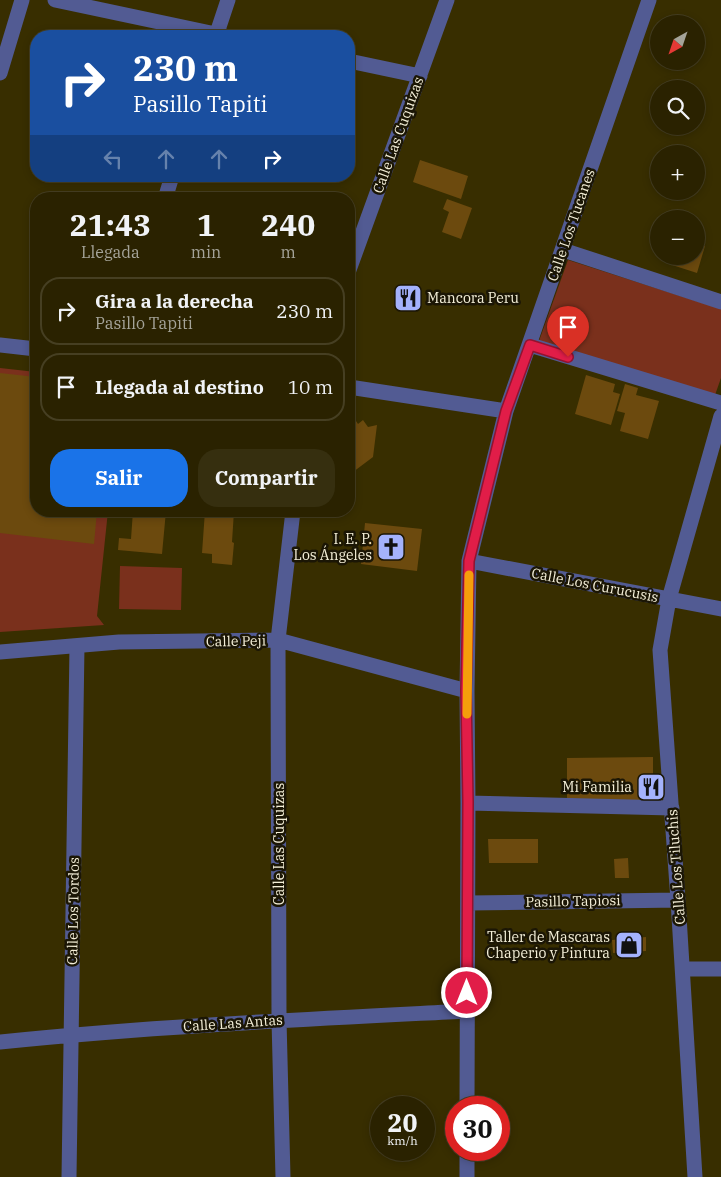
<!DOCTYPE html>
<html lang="es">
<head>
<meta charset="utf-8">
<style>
  body { margin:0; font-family:"IBM Plex Serif",serif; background:#362f0f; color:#f1f3f6; height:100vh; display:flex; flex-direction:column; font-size:19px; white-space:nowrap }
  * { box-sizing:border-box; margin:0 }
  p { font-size:16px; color:#a5a499 }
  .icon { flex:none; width:28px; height:28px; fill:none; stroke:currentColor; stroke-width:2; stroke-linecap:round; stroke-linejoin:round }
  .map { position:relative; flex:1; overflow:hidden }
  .panel { position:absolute; left:30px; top:192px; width:325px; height:325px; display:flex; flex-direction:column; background:#2a2200; border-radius:20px; box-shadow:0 2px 8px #0003,0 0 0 1px #463f22 }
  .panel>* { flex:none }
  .banner { position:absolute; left:30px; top:30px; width:325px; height:152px; border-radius:20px; box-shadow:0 2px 8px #0003,0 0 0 1px #463f22; background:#1a4fa0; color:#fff; overflow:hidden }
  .needle { width:32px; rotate:220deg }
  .tools { position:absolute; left:650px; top:15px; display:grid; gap:10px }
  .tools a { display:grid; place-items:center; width:55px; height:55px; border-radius:50%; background:#2a2200; box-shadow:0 2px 8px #0003,0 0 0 1px #463f22; font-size:25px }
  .speed { position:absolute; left:370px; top:1096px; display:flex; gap:10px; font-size:25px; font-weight:700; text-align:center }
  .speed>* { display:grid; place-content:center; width:65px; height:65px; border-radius:50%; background:#2a2200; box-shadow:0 2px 8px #0003,0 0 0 1px #463f22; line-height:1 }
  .speed small { font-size:12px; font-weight:400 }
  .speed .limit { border:8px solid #d22; background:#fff; color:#111 }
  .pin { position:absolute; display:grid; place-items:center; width:42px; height:42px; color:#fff; margin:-51px -21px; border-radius:50% 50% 50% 0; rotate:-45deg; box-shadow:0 0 5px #0007 }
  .pin .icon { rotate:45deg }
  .me { position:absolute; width:55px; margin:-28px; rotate:0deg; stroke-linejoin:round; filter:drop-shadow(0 0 4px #0008) }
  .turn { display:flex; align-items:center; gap:18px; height:105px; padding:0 20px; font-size:22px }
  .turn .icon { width:65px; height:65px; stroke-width:2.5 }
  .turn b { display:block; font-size:35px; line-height:42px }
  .lanes { display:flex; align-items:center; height:48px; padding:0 20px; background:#0003; justify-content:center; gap:25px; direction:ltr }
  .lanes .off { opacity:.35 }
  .eta { display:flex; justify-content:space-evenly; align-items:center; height:85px; text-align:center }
  .eta b { font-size:30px; font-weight:800; line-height:35px }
  .action { display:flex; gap:10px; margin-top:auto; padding:10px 20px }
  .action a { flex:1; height:58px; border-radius:20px; background:#1a73e8; color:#fff; font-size:20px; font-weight:800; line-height:58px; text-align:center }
  .action a+a { background:#362f0f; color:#f1f3f6 }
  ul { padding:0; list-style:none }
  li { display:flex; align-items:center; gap:15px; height:68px; margin:0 10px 8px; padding:0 10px; border:2px solid #463f22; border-radius:20px }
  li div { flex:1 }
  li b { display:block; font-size:19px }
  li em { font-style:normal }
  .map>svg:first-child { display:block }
</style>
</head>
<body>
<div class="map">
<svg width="721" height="1177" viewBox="0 0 721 1177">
  <rect width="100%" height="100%" fill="#382e00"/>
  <path fill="#7a301c" d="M568 260 721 309V378L715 395 539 341Z
    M0 368 36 372V511H108L97 616 104 625 0 632Z
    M120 566 182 568 181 610 119 609Z"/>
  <path fill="#6c4a0e" d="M420 160 468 176 461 199 413 182Z
    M447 199 472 208 461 239 442 232 449 212 443 209Z
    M696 243 705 246 697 273 669 264 671 256H696Z
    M0 373 36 377V511H97L94 544 0 533Z
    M586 375 615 384 613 392 620 394 611 425 575 414Z
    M625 384 638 388 636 395 659 401 648 439 620 431 625 413 617 411Z
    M354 418 358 424 363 420 368 427 377 425 373 457 349 475V421Z
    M133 511H166L162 554 118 550 119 538 131 539Z
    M205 511H234L232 542 234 543 232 565 212 563V554L202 553Z
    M365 523 422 529 417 571 361 564Z
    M653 757V794L642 800H567V758Z
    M488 839H538V863H489Z
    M628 858 629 878H615L614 859Z
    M646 937V951L613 953 612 940Z"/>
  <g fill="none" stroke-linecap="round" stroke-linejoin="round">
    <path stroke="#525b93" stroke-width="15" d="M55 0 225 36
      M216 36 228 0
      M349 61 420 76
      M0 73 22 0
      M165 199 172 176
      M563 250 721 302
      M349 270 447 0
      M0 345 36 349
      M530 345 721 403
      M349 387 506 411
      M469 561 721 609
      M0 652 119 642 278 640 467 691
      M468 803 672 808
      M468 903 678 900
      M683 969H721
      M0 1042C155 1026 311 1019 467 1011
      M467 1108 468 803 467 691 469 561 506 411 649 0
      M467 1150V1177
      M69 1177 77 646
      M283 1177 279 1020 278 640 293 511
      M695 1177 678 900 660 650 669 599 721 416"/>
  </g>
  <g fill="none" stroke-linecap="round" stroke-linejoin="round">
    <defs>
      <path id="route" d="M467 993 468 802 466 691 469 561 506 411 530 345 568 357"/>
    </defs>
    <use href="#route" stroke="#92132f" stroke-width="12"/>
    <use href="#route" stroke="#e11d48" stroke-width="9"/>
    <path stroke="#f59e0b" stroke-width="9" d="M467 714 469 575"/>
  </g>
  <defs>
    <symbol id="restaurant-square" viewBox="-11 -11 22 22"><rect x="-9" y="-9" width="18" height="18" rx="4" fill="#a4b2fc" stroke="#1b1605"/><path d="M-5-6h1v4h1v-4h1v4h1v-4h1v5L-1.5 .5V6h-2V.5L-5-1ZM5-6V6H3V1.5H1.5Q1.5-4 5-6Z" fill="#111"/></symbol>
    <symbol id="church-square" viewBox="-11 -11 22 22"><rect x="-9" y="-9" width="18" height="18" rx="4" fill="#a4b2fc" stroke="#1b1605"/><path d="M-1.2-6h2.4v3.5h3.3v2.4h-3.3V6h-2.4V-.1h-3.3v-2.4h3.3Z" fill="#111"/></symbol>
    <symbol id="shop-square" viewBox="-11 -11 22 22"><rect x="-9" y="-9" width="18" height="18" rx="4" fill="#a4b2fc" stroke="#1b1605"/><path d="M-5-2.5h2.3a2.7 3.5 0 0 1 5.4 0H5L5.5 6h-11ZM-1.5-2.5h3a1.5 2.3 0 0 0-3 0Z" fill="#111"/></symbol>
  </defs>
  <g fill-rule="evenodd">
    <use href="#restaurant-square" x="392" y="282" width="32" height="32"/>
    <use href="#church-square" x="375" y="531" width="32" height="32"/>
    <use href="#restaurant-square" x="635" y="771" width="32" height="32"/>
    <use href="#shop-square" x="613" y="929" width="32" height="32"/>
  </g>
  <g text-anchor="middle" stroke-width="5" stroke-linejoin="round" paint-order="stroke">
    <g font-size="14" fill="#f4efd8" stroke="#1b1605">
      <text transform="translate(398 135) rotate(-70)" y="5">Calle Las Cuquizas</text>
      <text transform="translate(571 225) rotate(-71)" y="5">Calle Los Tucanes</text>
      <text transform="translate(595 585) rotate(11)" y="5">Calle Los Curucusis</text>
      <text transform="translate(236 641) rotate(-1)" y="5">Calle Peji</text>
      <text transform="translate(279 844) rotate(-90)" y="5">Calle Las Cuquizas</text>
      <text transform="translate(676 867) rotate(-94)" y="5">Calle Los Tiluchis</text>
      <text transform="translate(573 901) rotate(-1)" y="5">Pasillo Tapiosi</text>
      <text transform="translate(73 911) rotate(-89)" y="5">Calle Los Tordos</text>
      <text transform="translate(233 1023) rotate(-4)" y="5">Calle Las Antas</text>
    </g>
    <g font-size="14" fill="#f4efd8" stroke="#1b1605" text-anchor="end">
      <text x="427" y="303" text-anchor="start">Mancora Peru</text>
      <text x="372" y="544">I. E. P.<tspan x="372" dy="16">Los Ángeles</tspan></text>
      <text x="632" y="792">Mi Familia</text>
      <text x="610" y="942">Taller de Mascaras<tspan x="610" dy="16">Chaperio y Pintura</tspan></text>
    </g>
  </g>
</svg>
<div class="tools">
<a><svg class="needle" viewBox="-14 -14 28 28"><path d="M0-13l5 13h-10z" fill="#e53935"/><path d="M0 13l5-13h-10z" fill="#a5a499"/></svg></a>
<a><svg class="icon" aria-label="search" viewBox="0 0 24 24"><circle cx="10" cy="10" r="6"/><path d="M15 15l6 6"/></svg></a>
<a>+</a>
<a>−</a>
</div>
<div class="speed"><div>20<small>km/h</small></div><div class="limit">30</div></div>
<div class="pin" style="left:568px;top:357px;background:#d93025"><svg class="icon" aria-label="arrive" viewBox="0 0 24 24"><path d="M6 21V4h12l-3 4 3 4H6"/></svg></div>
<svg class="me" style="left:467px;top:993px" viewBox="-20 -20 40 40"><circle r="17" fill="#e11d48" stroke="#fff" stroke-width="3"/><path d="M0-11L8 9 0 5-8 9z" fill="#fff"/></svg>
<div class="banner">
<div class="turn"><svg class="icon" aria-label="right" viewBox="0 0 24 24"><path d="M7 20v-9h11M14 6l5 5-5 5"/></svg><div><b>230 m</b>Pasillo Tapiti</div></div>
<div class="lanes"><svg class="icon off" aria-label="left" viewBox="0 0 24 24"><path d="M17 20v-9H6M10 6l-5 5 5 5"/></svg><svg class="icon off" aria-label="ahead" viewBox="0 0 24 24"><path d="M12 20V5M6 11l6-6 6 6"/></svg><svg class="icon off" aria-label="ahead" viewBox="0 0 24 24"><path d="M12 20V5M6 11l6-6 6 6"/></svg><svg class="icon" aria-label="right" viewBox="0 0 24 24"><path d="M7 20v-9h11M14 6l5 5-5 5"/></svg></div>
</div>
<section class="panel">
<div class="eta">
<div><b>21:43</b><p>Llegada</p></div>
<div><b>1</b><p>min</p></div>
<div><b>240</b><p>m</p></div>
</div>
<ul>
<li><svg class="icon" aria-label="right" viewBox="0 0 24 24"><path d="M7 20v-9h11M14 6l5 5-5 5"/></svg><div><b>Gira a la derecha</b><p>Pasillo Tapiti</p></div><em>230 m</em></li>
<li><svg class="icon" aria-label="arrive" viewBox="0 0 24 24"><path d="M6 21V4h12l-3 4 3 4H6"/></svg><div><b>Llegada al destino</b></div><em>10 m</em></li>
</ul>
<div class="action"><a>Salir</a><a>Compartir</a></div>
</section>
</div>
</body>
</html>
